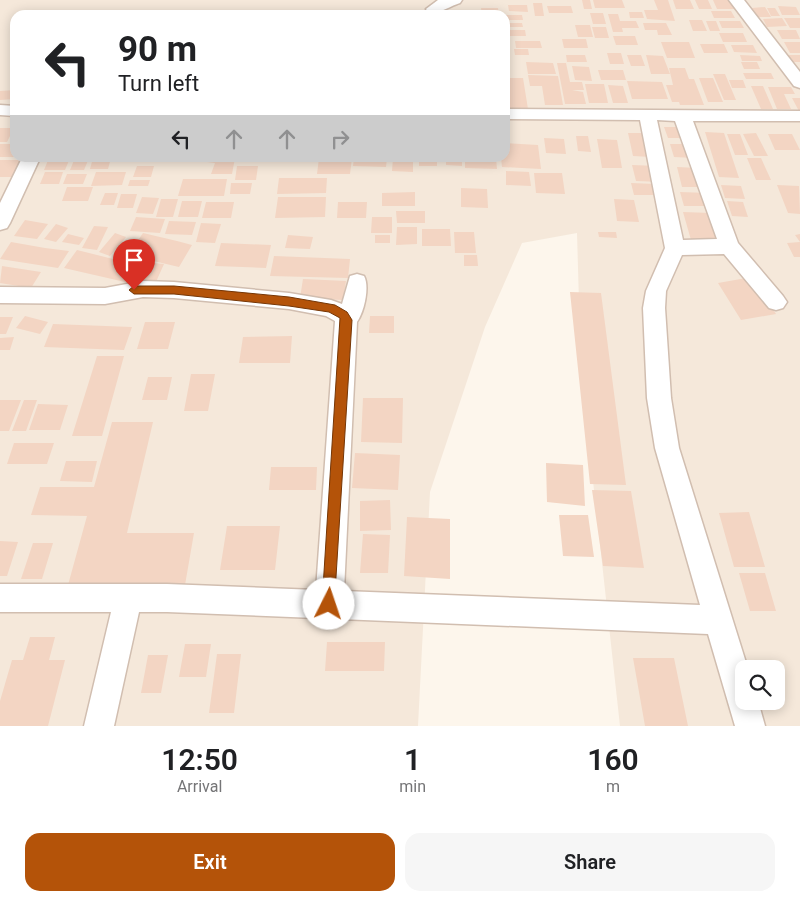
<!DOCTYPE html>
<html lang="en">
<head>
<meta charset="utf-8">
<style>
  body { margin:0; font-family:Roboto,sans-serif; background:#f6f6f6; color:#202124; height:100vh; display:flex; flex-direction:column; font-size:19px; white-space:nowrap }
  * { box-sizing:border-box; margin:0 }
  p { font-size:16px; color:#757577 }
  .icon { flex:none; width:28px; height:28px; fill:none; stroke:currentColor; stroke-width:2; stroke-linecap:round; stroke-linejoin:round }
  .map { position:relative; height:726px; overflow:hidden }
  .side { display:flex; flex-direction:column; background:#fff; flex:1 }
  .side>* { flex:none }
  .guide { position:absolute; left:10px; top:10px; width:500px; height:152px; border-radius:15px; box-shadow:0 2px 12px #0003; background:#fff; color:#202124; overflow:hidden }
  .buttons { position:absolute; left:735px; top:660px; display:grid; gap:10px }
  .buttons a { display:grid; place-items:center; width:50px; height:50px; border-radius:10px; background:#fff; box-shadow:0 2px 12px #0003; font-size:25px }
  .pin { position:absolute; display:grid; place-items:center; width:42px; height:42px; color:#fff; margin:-51px -21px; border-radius:50% 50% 50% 0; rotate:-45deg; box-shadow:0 0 5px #0007 }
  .pin .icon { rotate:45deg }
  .me { position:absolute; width:55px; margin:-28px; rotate:4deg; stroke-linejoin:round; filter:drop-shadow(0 0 4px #0008) }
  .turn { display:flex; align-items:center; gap:18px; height:105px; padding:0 25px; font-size:22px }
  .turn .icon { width:65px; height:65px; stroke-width:2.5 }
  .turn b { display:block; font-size:35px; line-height:42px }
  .lanes { display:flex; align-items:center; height:48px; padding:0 25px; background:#0003; justify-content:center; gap:25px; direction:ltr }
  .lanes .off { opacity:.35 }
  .eta { display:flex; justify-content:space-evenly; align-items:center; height:85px; text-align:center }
  .eta b { font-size:30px; font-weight:600; line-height:35px }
  .action { display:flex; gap:10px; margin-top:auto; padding:10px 25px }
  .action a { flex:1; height:58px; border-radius:15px; background:#b45309; color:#fff; font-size:20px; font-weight:600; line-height:58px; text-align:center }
  .action a+a { background:#f6f6f6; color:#202124 }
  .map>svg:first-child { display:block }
</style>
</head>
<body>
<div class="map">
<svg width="800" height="726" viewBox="0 0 800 726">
  <rect width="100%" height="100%" fill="#fdf6ec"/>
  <path fill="#f5e8da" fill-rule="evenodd" d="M0 0H800V726H620L581 372 577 233 522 243 485 327 430 492 418 726H0ZM15 15H505V158H15ZM744 669H776V701H744Z"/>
  <path fill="#f3d5c3" d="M582 0H590L592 9H584Z
    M593 0H622L625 8H595Z
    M654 0H668L675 21 647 19 644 10H658Z
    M673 0H690L694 9H676Z
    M695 0H708L712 9H699Z
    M713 0H731L736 9H717Z
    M533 3H542L544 16H535Z
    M508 5H527L528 12 509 11Z
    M547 6H571L573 13H549Z
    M778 6 796 7 800 15H782Z
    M765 7 771 17H758L752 8Z
    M481 8H498L499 15H482Z
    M767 8H775L780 16H771Z
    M711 11H731L735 18H714Z
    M629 12H642L644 18H630Z
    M590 13H603L606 24H593Z
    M608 14H618L620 21H636L639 28H622L623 32H613Z
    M506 15H522L523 20H506Z
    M782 18 787 26 767 27 763 19Z
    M784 18H800V28H790Z
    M689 20H702L707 31H693Z
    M706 21H716L720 31H710Z
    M719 21H740L744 28H722Z
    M505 23H522L523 27H505Z
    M643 23H666L672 35H658L657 30H645Z
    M575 25H590L593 37H578Z
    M592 27H606L609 38H595Z
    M508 30H525L526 36H509Z
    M777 30H796L800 39H782Z
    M719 33H743L747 42H723Z
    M613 36H635L638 45H616Z
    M562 39H586L588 48H564Z
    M515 41H540L542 48H516Z
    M661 42H689L695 58H667Z
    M784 42H800V53H790Z
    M700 44H724L728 53H704Z
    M731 45H753L757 53 734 52Z
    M514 49H528L529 55H515Z
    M607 53H621L624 64H610Z
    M566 55H585L587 62H567Z
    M627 55H641L645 66H631Z
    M646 55 663 56 670 74H651Z
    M740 55 760 56 762 61H742Z
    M787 55H800V62H791Z
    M526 62 553 63 556 74H528Z
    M741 62H757L760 69H744Z
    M557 63H566L570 82H582L584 90H572L583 92 586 104H565Z
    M572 66 589 67 592 81 575 80Z
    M669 68H685L689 79H694L704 105H680L679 102H672L666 85H673Z
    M598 70H623L626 80H601Z
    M743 73H771L774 79H746Z
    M713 74H725L736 100H724Z
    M528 75 558 76 563 105H545L542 86H530Z
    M505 78H523L528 109H505Z
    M699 78H713L723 102H708Z
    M729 80H743L746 88H732Z
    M627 81 662 82 668 99H632Z
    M585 84H604L608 103H589Z
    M608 85 623 86 628 103H613Z
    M751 86H763L773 109H761Z
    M768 87H791L795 94H784L791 109H777Z
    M15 90V99L0 100V91Z
    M792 98H800V113Z
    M664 127H683L688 138H668Z
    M0 128H14L7 142H0Z
    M705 132 724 133 739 178 719 177Z
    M628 133H645L651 157 633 156Z
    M756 133 768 156H754L743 134Z
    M727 134H740L748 155H735Z
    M768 134H792L800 150H775Z
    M576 136H588L591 152 578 151Z
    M544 138 564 139 566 154 546 153Z
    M597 139 617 140 622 168H602Z
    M505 143 538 145 541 169 502 167 501 158H505Z
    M0 144H15V157H0Z
    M670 144H690L694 158 674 157Z
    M49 158H70L65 170H44Z
    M75 158H89L84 170H70Z
    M93 158H111L108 169H90Z
    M208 158H235L232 174H211L215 163 207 162Z
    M238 158H265L264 162 238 161Z
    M319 158H352L350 174H317Z
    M354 158H387L386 167 353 166Z
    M393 158H413V172L392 171Z
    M419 158H437V166H419Z
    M446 158H462V166L446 165Z
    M465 158H496L497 169 465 168Z
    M747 158H761L771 180H756Z
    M0 160H27L19 177H0Z
    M632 165 657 166 661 182 636 181Z
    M137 166H154L151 177H133Z
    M237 166H258L256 180H235Z
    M677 167 698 168 704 187H682Z
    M506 171 529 172 531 186 506 185Z
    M45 172H63L59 184H40Z
    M96 172H126L122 185 91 186Z
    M534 173H562L565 194 536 193Z
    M67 174H87L83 184H63Z
    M279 178H327L326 193 277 194Z
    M183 179H227L224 196H178Z
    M130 180H150L148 186H128Z
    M231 183H252L250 194H230Z
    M631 183 656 184 659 195H634Z
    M721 185 741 186 745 199 725 198Z
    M777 185 799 186 800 214 788 213Z
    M67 187H93L88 201H62Z
    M461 188 487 189 488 208 461 207Z
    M415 192V206H382V193Z
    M680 192 708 193 712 206H684Z
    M105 193H118L114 205H100Z
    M121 194H137L133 208H117Z
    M142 197 159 198 153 214 136 213Z
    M278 197H326L325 217 275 218Z
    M161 199H178L173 217H156Z
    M614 199 634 200 639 222 617 221Z
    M182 201H202L198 217H178Z
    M727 201 743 202 748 217 732 216Z
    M206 202H234L231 218H202Z
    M338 202H367L366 218H337Z
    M396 211H425V223H397Z
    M683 212 711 213 720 241 691 240Z
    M136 217 165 219 160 233 130 231Z
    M372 217H392V233H371Z
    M25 220 48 224 37 239 14 236Z
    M169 221 196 222 192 235 165 234Z
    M201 223 221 224 215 243 196 242Z
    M56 224 68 228 56 242 44 239Z
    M94 226 108 227 97 250 82 248Z
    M397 227H417V244L396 245Z
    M422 229H450L451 246H422Z
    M454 232H474L476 253H455Z
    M598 232H616L617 238 599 237Z
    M115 233 126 237 110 256 99 252Z
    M143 233 177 241 192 245 179 267 128 255Z
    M68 234 84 238 79 245 62 242Z
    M800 234V257H794L787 243 800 242 795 235Z
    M288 235 313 237 310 249 285 248Z
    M375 235H390V243H375Z
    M11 242 45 248 69 251 58 268 0 259Z
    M221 243 271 245 266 268 215 266Z
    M77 250 113 259 137 264 125 282 64 268Z
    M464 255H477L478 266H464Z
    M274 256 350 259 348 278 270 276Z
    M143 262 164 264 155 284 133 282Z
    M2 266 41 272 31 288 0 283Z
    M752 277 776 314 741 320 718 283Z
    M303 279 346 281 343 300 300 298Z
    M570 292 601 293 626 485 590 484Z
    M25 316 48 322 40 334 16 328Z
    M370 316H394V333H369Z
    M0 317H13L6 334H0Z
    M145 322H175L168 349H137Z
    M53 324 132 327 124 350 44 347Z
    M292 336 290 363H239L243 337Z
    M14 337 10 350H0V338Z
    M97 356H124L102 436H72Z
    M191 374H215L208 411H184Z
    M148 377H172L167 400H142Z
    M363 398H403L402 443 361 442Z
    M0 400H21L9 431H0Z
    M24 400H37L26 431H12Z
    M38 404 68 405 60 430H29Z
    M112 422H153L127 533H194L185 585H68L87 516 31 515 40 487H94Z
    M14 443H54L47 464H7Z
    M355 453 400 455 398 490 352 488Z
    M66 461H97L92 482 60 481Z
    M546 463 583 465 585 506 547 502Z
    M271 467H317L316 490H269Z
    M592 490 631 491 644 568 603 566Z
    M390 500 391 530 360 531V501Z
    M749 512 765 567H734L719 513Z
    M559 515H588L594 557 563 556Z
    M407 517 450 519V579L404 576Z
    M227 526H280L275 570H220Z
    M363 534 390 535 388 573H360Z
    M0 541 18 542 7 576H0Z
    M33 543H53L42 579H21Z
    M739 573H765L776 611H750Z
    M30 637H55L49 660H65L48 726H0V701L12 660H23Z
    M327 642H385L384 671H325Z
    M185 644H211L206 677H179Z
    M217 654H241L234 713H209Z
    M148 655H168L161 693H141Z
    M633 658H674L688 726H645Z"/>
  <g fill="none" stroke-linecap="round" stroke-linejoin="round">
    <defs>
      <path id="street" d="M438 0H462L460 3C450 6 438 15 428 12L426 9Z
        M729 0H744L800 72V88L794 86Z
        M0 105 15 106V116L0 115Z
        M505 109 800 111V121H693L738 243 783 296 787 302 783 308 776 310 769 308 724 254 682 255 666 291 665 308 671 398 679 448 748 669H744V701H758L765 726H735L708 634 167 612H139L114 726H84L111 612H0V584H167L316 590 335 321 326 316 289 309 174 298 143 297 105 304 0 303V287L105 288 143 281 174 282 289 293 331 300 342 304 350 276 357 274 364 276C370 287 364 312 357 322L344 591 700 605 655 448 647 398 643 308 646 291 665 248 640 120 505 119ZM657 120 675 121 717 239 683 240Z
        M22 158H40L10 223 7 228 0 230V203Z"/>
    </defs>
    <use href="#street" stroke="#d1beb0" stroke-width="3"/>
    <use href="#street" fill="#fff" fill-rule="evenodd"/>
  </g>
  <path fill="#b45309" stroke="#753606" d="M134 286H174L289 297 335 305 347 312 352 320 334 609 329 611 324 609 322 604 340 318 329 312 289 306 174 294H134L129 290Z"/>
</svg>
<div class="buttons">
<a><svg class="icon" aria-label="search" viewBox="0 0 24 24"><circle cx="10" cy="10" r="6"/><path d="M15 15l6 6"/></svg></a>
</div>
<div class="pin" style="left:134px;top:290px;background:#d93025"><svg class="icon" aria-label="arrive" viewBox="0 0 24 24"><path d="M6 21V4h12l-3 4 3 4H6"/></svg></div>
<svg class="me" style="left:329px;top:604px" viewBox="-20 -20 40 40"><circle r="19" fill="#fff"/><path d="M0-13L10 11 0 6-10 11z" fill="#b45309"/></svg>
<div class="guide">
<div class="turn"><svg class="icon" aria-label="left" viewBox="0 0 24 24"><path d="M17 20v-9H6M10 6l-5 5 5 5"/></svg><div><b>90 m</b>Turn left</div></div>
<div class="lanes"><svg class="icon" aria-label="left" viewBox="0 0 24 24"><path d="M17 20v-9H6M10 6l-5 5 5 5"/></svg><svg class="icon off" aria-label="ahead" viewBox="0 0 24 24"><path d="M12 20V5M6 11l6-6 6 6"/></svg><svg class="icon off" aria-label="ahead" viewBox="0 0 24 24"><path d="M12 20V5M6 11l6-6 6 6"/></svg><svg class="icon off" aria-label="right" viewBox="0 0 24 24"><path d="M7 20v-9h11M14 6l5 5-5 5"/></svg></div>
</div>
</div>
<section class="side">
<div class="eta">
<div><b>12:50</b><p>Arrival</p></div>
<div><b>1</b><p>min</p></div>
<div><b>160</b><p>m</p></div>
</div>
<div class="action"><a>Exit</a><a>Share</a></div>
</section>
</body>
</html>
